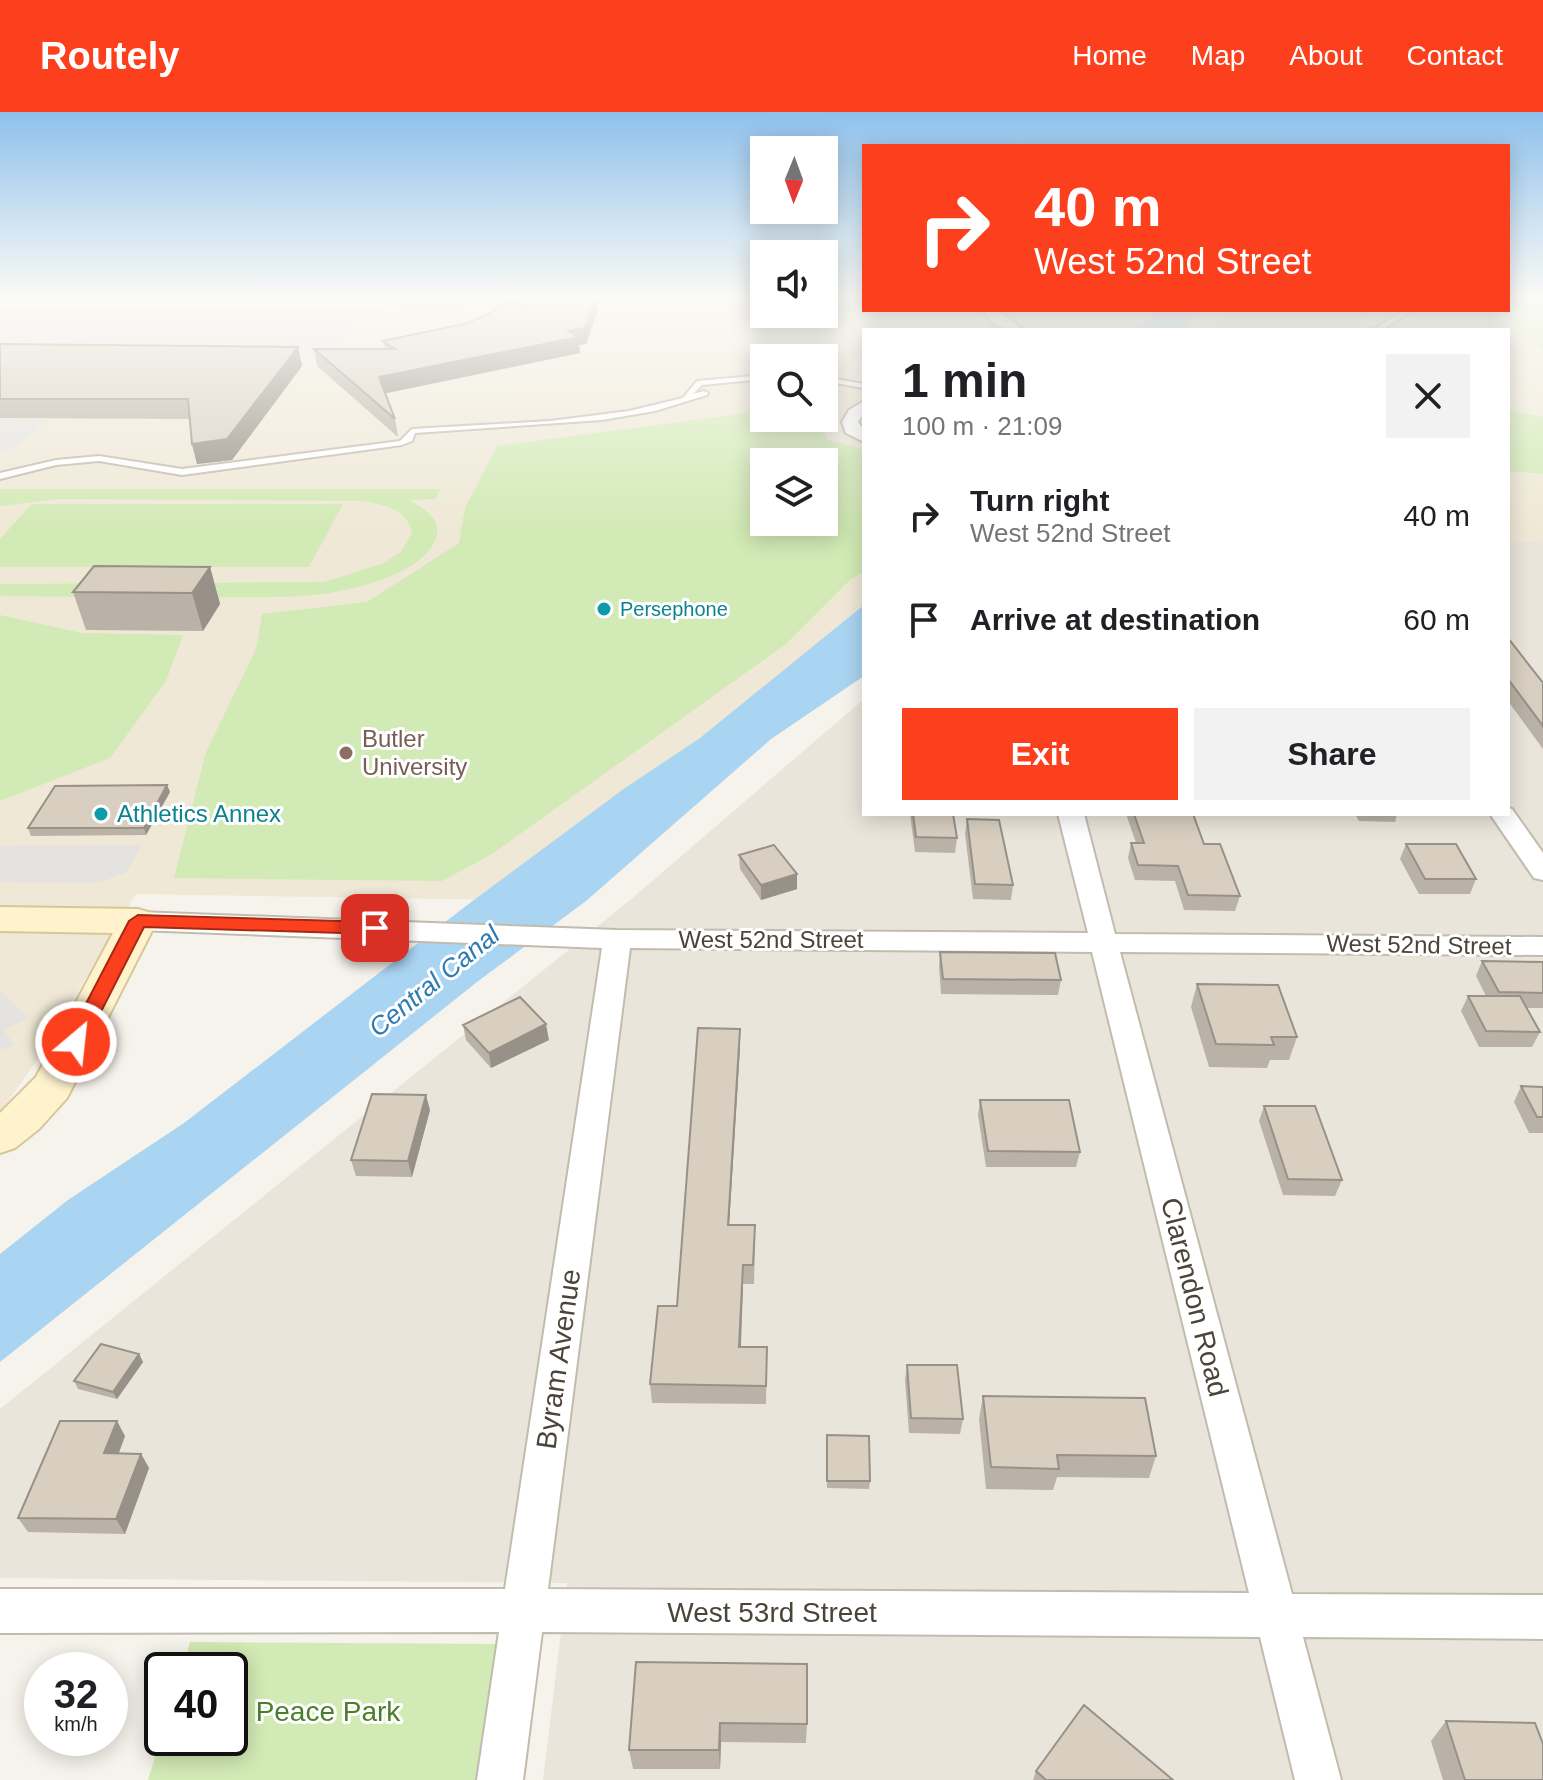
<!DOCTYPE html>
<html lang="en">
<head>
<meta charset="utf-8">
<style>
  body { margin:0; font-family:Arial,sans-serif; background:#f2f2f2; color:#202124; height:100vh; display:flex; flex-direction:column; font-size:30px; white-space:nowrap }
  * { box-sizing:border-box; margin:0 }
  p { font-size:26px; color:#757577 }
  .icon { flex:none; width:44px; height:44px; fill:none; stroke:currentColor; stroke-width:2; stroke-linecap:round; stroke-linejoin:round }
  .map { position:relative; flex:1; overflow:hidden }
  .drawer { position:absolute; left:862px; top:216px; width:648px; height:488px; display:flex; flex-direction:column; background:#fff; border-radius:0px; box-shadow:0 4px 20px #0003 }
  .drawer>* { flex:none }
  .guide { position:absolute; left:862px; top:32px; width:648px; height:168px; border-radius:0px; box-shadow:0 4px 20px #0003; background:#fc3f1d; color:#fff; overflow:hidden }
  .needle { width:52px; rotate:181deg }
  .fabs { position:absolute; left:750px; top:24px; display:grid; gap:16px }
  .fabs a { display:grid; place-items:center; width:88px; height:88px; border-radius:0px; background:#fff; box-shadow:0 4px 20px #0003; font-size:40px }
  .speed { position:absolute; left:24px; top:1540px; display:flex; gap:16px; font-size:40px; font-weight:700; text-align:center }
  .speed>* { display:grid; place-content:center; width:104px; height:104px; border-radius:50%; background:#fff; box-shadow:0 4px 20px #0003; line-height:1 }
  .speed small { font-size:20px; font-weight:400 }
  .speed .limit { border:4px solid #111; border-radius:12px; background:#fff; color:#111 }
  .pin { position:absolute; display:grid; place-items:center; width:68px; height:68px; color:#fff; margin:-34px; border-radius:16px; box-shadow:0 4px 12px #0006 }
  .me { position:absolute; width:88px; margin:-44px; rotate:28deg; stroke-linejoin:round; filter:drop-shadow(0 0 6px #0008) }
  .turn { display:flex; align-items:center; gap:28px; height:168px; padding:0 40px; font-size:36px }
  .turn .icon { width:104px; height:104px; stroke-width:2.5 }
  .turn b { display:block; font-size:56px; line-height:68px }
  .round { display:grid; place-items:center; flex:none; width:84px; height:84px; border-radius:0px; background:#f2f2f2 }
  .head { display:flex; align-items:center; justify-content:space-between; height:136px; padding:0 40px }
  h1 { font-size:48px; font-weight:800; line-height:60px }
  .primary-button { display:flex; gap:16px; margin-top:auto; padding:16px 40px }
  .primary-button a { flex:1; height:92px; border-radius:0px; background:#fc3f1d; color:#fff; font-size:32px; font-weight:800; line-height:92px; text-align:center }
  .primary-button a+a { background:#f2f2f2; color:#202124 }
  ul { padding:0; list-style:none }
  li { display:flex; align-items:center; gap:24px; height:104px; padding:0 40px }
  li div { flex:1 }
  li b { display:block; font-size:30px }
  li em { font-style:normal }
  header { display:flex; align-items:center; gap:48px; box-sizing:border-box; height:112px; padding:0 40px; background:#fc3f1d; color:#fff }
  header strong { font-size:38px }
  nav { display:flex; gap:44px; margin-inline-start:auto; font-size:28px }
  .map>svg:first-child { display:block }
</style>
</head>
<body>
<header>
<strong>Routely</strong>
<nav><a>Home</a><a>Map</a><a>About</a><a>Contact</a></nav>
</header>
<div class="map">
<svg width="1543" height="1668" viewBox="0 0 1543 1668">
  <rect width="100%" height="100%" fill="#f6f3ec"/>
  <path fill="#eae5da" d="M1508 428 1543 429V1668H543L567 1471 0 1466V1297L629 789 864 587V702H1508Z"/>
  <path fill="#efe8d6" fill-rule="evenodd" d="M370 185H764V202H824V185H864V198H1508V185H1543V429L1508 428V218H864V500L513 788 136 782 35 951 0 1001V194H363ZM764 246H824V306H764ZM764 350H824V410H764Z"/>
  <path fill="#d2eab5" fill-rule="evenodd" d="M1508 185H1543V238L1498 198H1508Z
    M1227 198H1372L1358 211 1343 218H1211Z
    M1508 298 1543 305V362L1508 359Z
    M764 299V306H816L828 328 864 338V459L849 469 786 532 492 742 442 769 174 766 206 640 256 537 262 502 367 490 459 431 465 396 497 334ZM824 350V410H764V350Z
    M0 377H440L436 387 409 388C425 397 444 408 435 429 421 461 360 476 329 481 287 487 243 485 201 485 134 485 67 485 0 484V472L324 470 382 452 401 440 412 420C407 397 382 392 362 389L60 387 0 394Z
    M32 392H343L309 455H0V427Z
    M0 503 82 521 183 523 166 569 110 646 0 689Z
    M190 1530 509 1532 489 1668H148L162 1622V1626H230V1558H182Z"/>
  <path fill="#e5e3e0" d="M0 202H364L338 239 325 243 0 242Z
    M0 307 49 308 18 333 0 340Z
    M142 733 127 760 98 771 0 770V734Z
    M0 878 29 906 4 918 14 933 0 938Z"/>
  <path fill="#a9d4f2" d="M1159 198H1198L1182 218H1137Z
    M864 493V564L771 627 586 789 477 870 0 1250V1142L68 1088 184 1011 466 794 625 676 700 626Z"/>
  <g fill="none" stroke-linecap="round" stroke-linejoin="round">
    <defs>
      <path id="lane" d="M480 185H494L459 193H422L419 191 422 189H459Z
        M1405 198H1413L1382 218H1373Z
        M764 263V267L702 273 693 282 704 279 708 281 707 283 655 299 602 308 415 321 412 329 402 333 182 363 99 349 56 353 0 367V361L56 348 99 344 182 357 400 329 412 317 550 309 629 299 683 286 697 269Z
        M824 265 864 272V276L824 269Z"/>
      <path id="street" d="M984 198H998L1023 218C1007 218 990 215 984 198Z
        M864 289V301L858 310 864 318V330L846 321 842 310 849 298Z
        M1508 696 1512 697 1543 741V768L1534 766 1490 702H1508Z
        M1058 702H1084L1115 822 1543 825V843L1120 840 1292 1482 1543 1483V1527L1303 1525 1341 1668H1295L1260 1525 542 1520 523 1668H477L499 1520 0 1521V1477H505L602 836 138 818 128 815 124 809 128 803 138 800 617 818 1088 821ZM630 836 1092 840 1249 1481 548 1477Z"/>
      <path id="secondary" d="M450 185 441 190 376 197H0V187Z
        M0 795 138 797 151 801 157 809 67 986 39 1017 15 1036 0 1041V1001L36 965 113 821 0 819Z"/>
    </defs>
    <use href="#lane" stroke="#c2bbae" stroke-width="4"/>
    <use href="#street" stroke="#c2bbae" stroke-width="4"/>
    <use href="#secondary" stroke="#d6c79b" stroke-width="4"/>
    <use href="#lane" fill="#fff" fill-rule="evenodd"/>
    <use href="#street" fill="#fff" fill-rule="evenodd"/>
    <use href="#secondary" fill="#fff3cd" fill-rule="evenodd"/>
  </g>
  <path fill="#bab2a6" d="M525 195 597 201 586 232 579 233 580 241 386 281 395 307 398 325 317 254 314 237H385L383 229 468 211 492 200Z
    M0 232 298 235 302 254 232 348 197 352 192 332 190 307 0 306Z
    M210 455 220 492 203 519 86 518 73 480Z
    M1508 526 1543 571V637L1508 589Z
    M167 673 170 680 146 723 31 724 28 716Z
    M910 702H953L957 726 955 741 915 740Z
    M1126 702H1193L1204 732 1240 784 1235 799 1184 798 1175 769 1135 768 1128 746 1131 731H1136Z
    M1355 702H1397L1395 710 1359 709Z
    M967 707 1013 773 1011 788 973 787 965 722Z
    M1406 732 1476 767 1470 782H1419L1400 747Z
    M739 743 797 777 761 788 740 757Z
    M940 840 1061 868 1058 883 941 882 939 855Z
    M1482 849 1543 850V896H1527L1540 920 1532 935H1479L1461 899 1468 884H1486L1476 864Z
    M1197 872 1297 925 1289 948H1270L1267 956 1209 955 1191 895Z
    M463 913 549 928 491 956 466 928Z
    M740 935 729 1113 755 1132 754 1172H743L741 1235H767L766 1292 652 1291 650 1272 677 1194Z
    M1521 974 1543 975V1021H1529L1514 990Z
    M980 988 1080 1040 1076 1055H986L978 1003Z
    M1264 994 1342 1068 1335 1084 1283 1083 1259 1009Z
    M430 998 412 1065 356 1064 351 1048Z
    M139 1242 143 1250 117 1287 78 1277 74 1269Z
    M907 1253 963 1307 960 1322 909 1321 905 1268Z
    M983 1284 1156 1344 1149 1366 1057 1365 1053 1378 986 1377 979 1307Z
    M827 1323 870 1369 869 1377 827 1376Z
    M125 1324 119 1341 141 1342 149 1356 125 1422 28 1420 18 1406Z
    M636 1550 807 1612 806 1631 721 1630 720 1657H633L629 1638Z
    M1446 1609 1543 1668H1443L1431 1629Z
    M1036 1659 1173 1668H1033Z"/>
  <path fill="#979187" d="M596 185 597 201 586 232 579 233 580 241 382 282 379 265Z
    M298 235 302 254 232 348 197 352 192 332Z
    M210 455 220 492 203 519 192 481Z
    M167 673 170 680 146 723 144 716Z
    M797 762V777L761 788V773Z
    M546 912 549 928 491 956 489 941Z
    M740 917V935L728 1131V1113Z
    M426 983 430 998 412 1065 408 1049Z
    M743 1153V1172L740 1253 739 1235Z
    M139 1242 143 1250 117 1287 113 1280Z
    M117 1309 125 1324 113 1356 104 1341Z
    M141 1342 149 1356 125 1422 116 1407Z
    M720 1611 721 1630 720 1657 719 1638Z"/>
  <path fill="#d8cfc1" stroke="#979187" stroke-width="2" d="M533 185H596L585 216 568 219 579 225 379 265 395 307 314 237H395L383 229 468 211 492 200 508 188 525 195Z
    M0 232 298 235 227 327 192 332 188 287H0Z
    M94 454 210 455 192 481 73 480Z
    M1508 526 1543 571V614L1508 567Z
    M167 673 144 716H28L55 674Z
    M913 702H953L957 726 916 725Z
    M1134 702H1193L1204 732H1220L1240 784 1188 783 1178 754 1138 753 1131 731H1144Z
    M967 707 999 708 1013 773 975 772Z
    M1406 732H1456L1476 767H1425Z
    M774 733 797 762 761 773 739 743Z
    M940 840 1055 841 1061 868 943 867Z
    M1482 849 1543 850V881L1499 880Z
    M1197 872 1278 873 1297 925H1271L1274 933 1216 932Z
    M1468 884H1520L1540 920 1486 919Z
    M520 885 546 912 489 941 463 913Z
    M698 916 740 917 728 1113H755L753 1153H743L739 1235H767L766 1274 650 1272 658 1194H677Z
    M1521 974 1543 975V1005H1537Z
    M372 982 426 983 408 1049 351 1048Z
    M980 988H1069L1080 1040 988 1039Z
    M1264 994H1315L1342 1068 1288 1067Z
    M101 1232 139 1242 113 1280 74 1269Z
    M907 1253H957L963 1307 911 1306Z
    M983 1284 1145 1286 1156 1344 1057 1343 1059 1357 991 1355Z
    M60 1309H117L104 1341 141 1342 116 1407 18 1406Z
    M827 1323 869 1324 870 1369H827Z
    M636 1550 807 1552V1612L720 1611 719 1638H629Z
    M1084 1593 1173 1668H1046L1036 1659Z
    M1446 1609 1535 1611 1543 1632V1668H1465Z"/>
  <linearGradient id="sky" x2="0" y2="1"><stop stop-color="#8fc1ec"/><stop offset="0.44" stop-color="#fbfaf6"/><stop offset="1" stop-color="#fbfaf6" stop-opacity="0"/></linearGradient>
  <rect width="1543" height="419" fill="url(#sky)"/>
  <path fill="#fc3f1d" stroke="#a42913" stroke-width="2" d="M138 803 375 810 384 816 375 822 144 815 83 935H69L66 930 129 809Z"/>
  <g fill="#0f9aa8" stroke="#fff" stroke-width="3">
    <circle cx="604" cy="497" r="8"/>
    <circle cx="101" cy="702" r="8"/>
  </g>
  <circle fill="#8d6e63" stroke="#fff" stroke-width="3" cx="346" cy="641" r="8"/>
  <g text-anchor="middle" stroke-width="6" stroke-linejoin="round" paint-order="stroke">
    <g font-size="20" fill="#0d838f" stroke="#fff" text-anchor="start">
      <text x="620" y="504">Persephone</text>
    </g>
    <g font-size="24" fill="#785e54" stroke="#fff" text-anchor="start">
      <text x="362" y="635">Butler<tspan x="362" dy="28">University</tspan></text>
    </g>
    <g font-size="24" fill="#0d838f" stroke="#fff" text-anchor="start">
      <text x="117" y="710">Athletics Annex</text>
    </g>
    <g font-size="24" fill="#4b4439" stroke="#fff">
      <text x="771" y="836">West 52nd Street</text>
      <text transform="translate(1419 833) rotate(1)" y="8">West 52nd Street</text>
    </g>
    <g font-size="26" font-style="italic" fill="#2e7ab2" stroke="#fff">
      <text transform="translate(434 869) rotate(-39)" y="9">Central Canal</text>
    </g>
    <g font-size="28" fill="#4b4439" stroke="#fff">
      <text transform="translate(1195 1185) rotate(76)" y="10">Clarendon Road</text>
      <text transform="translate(558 1247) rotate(-82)" y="10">Byram Avenue</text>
      <text x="772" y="1510">West 53rd Street</text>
    </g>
    <g font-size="28" fill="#4a7f2a" stroke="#fff">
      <text x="328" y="1609">Peace Park</text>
    </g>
  </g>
</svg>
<div class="fabs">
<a><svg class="needle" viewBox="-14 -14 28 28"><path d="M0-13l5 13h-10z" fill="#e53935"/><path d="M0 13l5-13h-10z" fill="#757577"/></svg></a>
<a><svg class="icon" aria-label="sound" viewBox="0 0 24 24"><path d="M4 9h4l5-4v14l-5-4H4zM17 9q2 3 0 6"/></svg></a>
<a><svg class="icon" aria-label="search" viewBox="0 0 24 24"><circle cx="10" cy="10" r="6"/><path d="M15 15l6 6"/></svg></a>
<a><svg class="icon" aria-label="layers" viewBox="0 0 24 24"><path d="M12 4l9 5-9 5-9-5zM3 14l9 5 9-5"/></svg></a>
</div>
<div class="speed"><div>32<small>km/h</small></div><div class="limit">40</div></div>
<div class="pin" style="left:375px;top:816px;background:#d93025"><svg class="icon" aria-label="arrive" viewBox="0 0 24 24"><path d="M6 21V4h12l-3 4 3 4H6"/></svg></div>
<svg class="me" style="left:76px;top:930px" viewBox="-20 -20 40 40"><circle r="17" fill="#fc3f1d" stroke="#fff" stroke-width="3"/><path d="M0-11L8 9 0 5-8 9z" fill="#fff"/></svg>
<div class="guide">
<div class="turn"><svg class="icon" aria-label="right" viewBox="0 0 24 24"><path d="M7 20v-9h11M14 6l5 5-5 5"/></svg><div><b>40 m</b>West 52nd Street</div></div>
</div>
<section class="drawer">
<div class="head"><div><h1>1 min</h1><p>100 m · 21:09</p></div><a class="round"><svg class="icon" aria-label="close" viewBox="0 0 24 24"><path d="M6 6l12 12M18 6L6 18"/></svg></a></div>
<ul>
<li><svg class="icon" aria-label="right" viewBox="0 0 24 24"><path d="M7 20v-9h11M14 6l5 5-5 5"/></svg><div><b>Turn right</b><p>West 52nd Street</p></div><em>40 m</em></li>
<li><svg class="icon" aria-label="arrive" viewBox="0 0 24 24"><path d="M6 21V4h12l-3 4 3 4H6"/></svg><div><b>Arrive at destination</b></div><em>60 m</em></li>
</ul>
<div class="primary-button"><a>Exit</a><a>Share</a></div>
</section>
</div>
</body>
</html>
